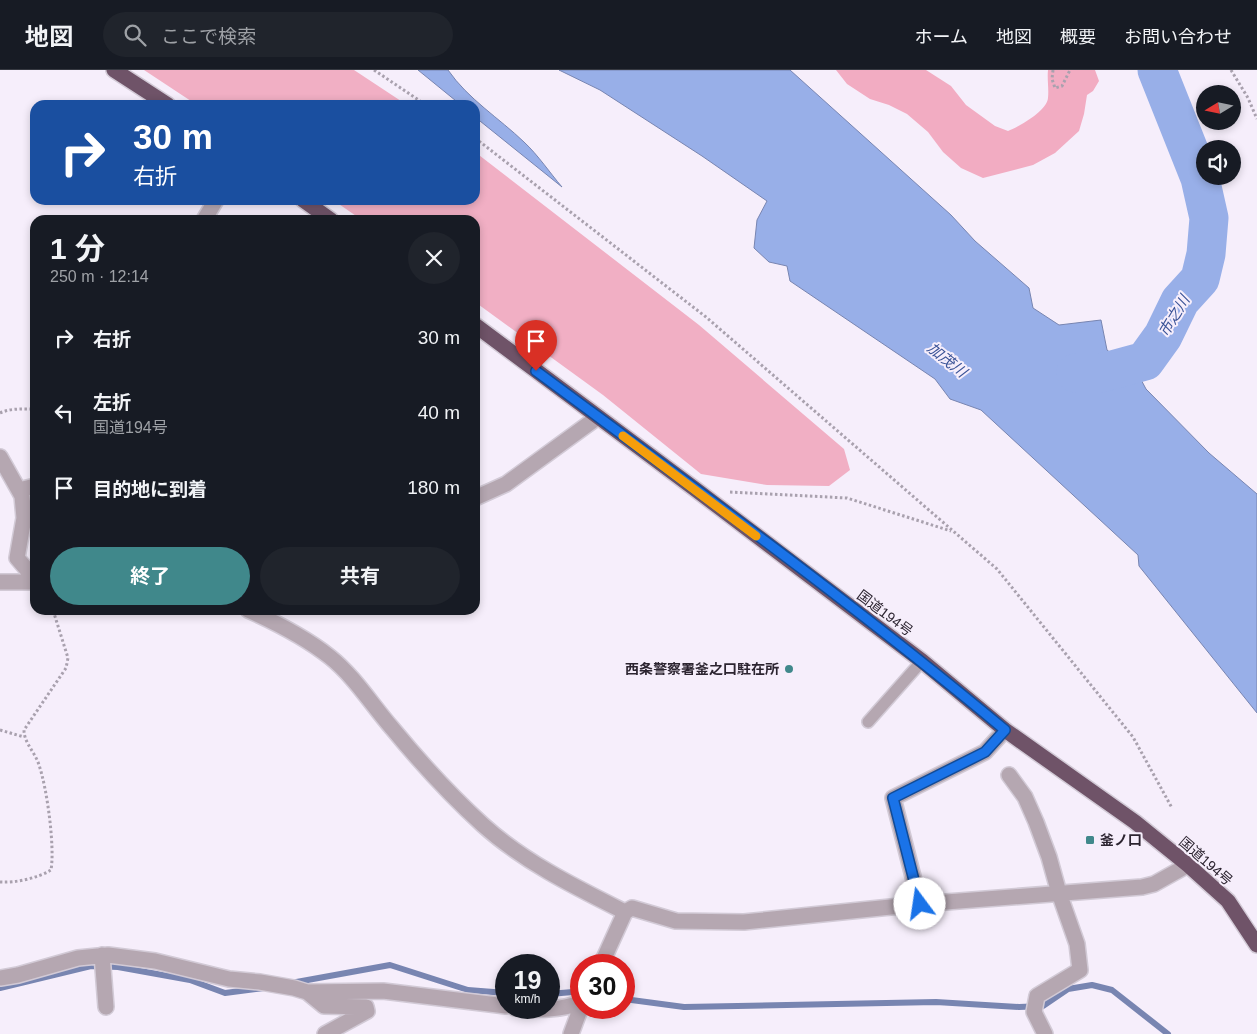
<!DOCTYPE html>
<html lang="ja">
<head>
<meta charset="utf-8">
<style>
  body { margin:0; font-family:Arial,"Noto Sans JP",sans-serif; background:#20242c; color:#f1f3f6; height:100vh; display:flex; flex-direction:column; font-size:19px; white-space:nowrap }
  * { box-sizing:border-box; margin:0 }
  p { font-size:16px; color:#9ea1a6 }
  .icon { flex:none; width:28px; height:28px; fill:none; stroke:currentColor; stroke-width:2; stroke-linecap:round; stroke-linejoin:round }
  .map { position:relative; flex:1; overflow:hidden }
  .drawer { position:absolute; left:30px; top:145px; width:450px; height:400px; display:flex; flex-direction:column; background:#171b24; border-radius:15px; box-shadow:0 2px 8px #0003 }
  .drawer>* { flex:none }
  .guide { position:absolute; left:30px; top:30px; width:450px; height:105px; border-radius:15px; box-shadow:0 2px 8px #0003; background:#1a4fa0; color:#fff; overflow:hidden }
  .needle { width:32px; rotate:260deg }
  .buttons { position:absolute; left:1196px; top:15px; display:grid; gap:10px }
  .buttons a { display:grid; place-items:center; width:45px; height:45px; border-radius:50%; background:#171b24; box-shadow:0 2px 8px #0003; font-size:25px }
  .speed { position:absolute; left:495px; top:884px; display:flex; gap:10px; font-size:25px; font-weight:700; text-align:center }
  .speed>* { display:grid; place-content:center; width:65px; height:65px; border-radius:50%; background:#171b24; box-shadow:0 2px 8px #0003; line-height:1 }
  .speed small { font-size:12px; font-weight:400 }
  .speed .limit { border:8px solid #d22; background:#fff; color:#111 }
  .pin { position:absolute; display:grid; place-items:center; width:42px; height:42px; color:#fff; margin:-51px -21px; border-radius:50% 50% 50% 0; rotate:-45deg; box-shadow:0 0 5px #0007 }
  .pin .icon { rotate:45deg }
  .me { position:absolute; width:55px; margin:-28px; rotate:346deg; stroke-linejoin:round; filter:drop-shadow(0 0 4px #0008) }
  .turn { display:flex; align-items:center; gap:18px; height:105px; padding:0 20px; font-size:22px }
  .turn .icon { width:65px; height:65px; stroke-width:2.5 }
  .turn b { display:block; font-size:35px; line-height:42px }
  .round { display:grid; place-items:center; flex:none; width:52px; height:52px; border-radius:26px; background:#20242c }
  .headline { display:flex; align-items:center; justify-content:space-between; height:85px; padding:0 20px }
  h1 { font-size:30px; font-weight:700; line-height:38px }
  .button { display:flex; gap:10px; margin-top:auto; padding:10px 20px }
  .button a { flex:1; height:58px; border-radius:30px; background:#40888b; color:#fff; font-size:20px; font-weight:700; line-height:58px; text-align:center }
  .button a+a { background:#20242c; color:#f1f3f6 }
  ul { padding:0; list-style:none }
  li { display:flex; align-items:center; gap:15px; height:75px; padding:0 20px }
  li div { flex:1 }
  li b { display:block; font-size:19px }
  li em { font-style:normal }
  header { display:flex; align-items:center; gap:30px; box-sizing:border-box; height:70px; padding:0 25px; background:#171b24; border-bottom:1px solid #363941 }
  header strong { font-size:24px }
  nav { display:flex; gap:28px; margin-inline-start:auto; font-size:18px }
  .search { width:350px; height:45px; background:#20242c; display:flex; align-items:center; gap:12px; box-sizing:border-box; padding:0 18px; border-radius:28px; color:#9ea1a6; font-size:19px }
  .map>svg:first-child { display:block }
</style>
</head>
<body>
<header>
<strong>地図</strong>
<div class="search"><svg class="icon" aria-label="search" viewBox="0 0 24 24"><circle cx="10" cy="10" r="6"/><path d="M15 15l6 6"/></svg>ここで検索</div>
<nav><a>ホーム</a><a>地図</a><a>概要</a><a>お問い合わせ</a></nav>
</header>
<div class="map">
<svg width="1257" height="964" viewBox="0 0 1257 964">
  <rect width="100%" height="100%" fill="#f6eefb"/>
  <path fill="#f1afc4" d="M144 0H354L407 35H197Z
    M475 82 699 255 844 379 850 400 829 416 767 415 701 404 603 325 475 232V150H362L333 130H475Z"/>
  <path fill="#f2acc2" d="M836 0H926L951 16 966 35 995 56 1008 61C1020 56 1047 41 1048 28 1049 18 1047 9 1048 0H1095L1099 11 1093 21 1087 25 1084 44 1079 61 1055 83 1033 95 983 108 961 98 943 82 928 62 907 44 889 35 870 29 847 14Z"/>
  <path fill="#98afe8" stroke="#7885b1" d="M418 0H448C468 29 499 48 524 72 538 85 550 103 562 117L475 47V35H461Z
    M559 0H790L951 145 975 171 1029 218 1033 238 1059 255 1101 250 1107 280 1138 304 1146 319 1209 383 1257 424V643L1139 496 1138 485 981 340 950 329 935 309 790 211 787 196 769 192 754 178 757 150 767 131 702 86 600 20Z"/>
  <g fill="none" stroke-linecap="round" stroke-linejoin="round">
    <path stroke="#7885b1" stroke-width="6" d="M291 913 390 895 468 920 506 923
      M0 918 91 896 118 897 190 910 225 923 264 918
      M549 924 573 922 581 923
      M624 929 684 937 936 932 1019 937 1043 936 1068 919 1092 915 1112 920 1168 964"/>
    <path stroke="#98afe8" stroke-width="39" d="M1076 303H1101L1145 291 1163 266 1180 231 1200 209 1206 184 1209 148 1200 108 1157 0"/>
    <defs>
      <path id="lane" d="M868 652 922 591"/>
      <path id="street" d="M204 150 216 130
        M0 387 22 426 24 448 17 488 35 509
        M19 420 35 416
        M475 428 506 414 598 347
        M0 512H35
        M248 540C277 553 305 567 330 587 354 606 372 635 392 658 420 692 450 725 483 755 524 792 575 817 625 842
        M1009 705 1025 727 1036 752 1049 787 1059 823 1077 874 1080 900 1037 926 1034 942 1045 964
        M920 834 893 728 985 682 1005 660
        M102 885 106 937
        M601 895 625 842 632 838 676 851 744 852 920 834 1142 817 1154 814 1188 795
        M0 908 18 905 78 888 108 885 155 891 229 909 260 912 294 918 307 922 383 921 506 936
        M307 922 324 936 366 937 367 941 325 964
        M515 938C537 940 561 941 581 932
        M571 964 581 937"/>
      <path id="highway" d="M114 0 168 35
        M303 130 331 150
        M475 255 695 419 922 591 1005 660 1135 752 1188 795 1228 831 1257 875"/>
    </defs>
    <use href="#lane" stroke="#d2cad6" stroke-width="14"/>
    <use href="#street" stroke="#d2cad6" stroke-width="18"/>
    <use href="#highway" stroke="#d2cad6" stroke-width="18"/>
    <path stroke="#a9a1ae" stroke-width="3" stroke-dasharray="2.5 2.5" stroke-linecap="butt" d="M374 0 426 35
      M1053 0 1052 9 1055 18 1062 16 1070 0
      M1231 0 1248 28 1257 49
      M475 68 706 247 997 499 1133 667 1172 738
      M0 343C11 338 23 339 35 339
      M730 422 847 428 951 461
      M0 660 24 667
      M0 812C16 813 38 808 51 800 55 777 47 718 39 695 35 682 24 673 24 660L66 598 68 588 53 540"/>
    <use href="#lane" stroke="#b5a7b1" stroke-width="11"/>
    <use href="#street" stroke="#b5a7b1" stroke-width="15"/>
    <use href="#highway" stroke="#6f5368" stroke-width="15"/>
  </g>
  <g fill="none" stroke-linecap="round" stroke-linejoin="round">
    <defs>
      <path id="route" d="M536 301C694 418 854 534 1005 660L985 682 893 728 920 834"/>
    </defs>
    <use href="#route" stroke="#114b97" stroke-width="12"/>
    <use href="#route" stroke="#1a73e8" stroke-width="9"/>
    <path stroke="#f59e0b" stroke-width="9" d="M623 366 756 466"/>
  </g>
  <g fill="#40888b" stroke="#f6eefb" stroke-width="2">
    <circle cx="789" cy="599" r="5"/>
    <rect x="1085" y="765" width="10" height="10" rx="2.5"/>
  </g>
  <g text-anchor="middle" stroke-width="4" stroke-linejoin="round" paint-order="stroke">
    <g font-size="14" fill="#2c2430" stroke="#f6eefb">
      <text transform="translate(885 543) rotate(37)" y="5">国道194号</text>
      <text transform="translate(1206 791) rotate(41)" y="5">国道194号</text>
    </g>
    <g font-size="14" font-weight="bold" fill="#2c2430" stroke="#f6eefb" text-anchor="end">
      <text x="779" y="604">西条警察署釜之口駐在所</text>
      <text x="1100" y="775" text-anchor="start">釜ノ口</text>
    </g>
    <g font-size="15" font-style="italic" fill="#3a5397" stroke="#f6eefb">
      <text transform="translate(1174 246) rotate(-59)" y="5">市之川</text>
      <text transform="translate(947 290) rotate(39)" y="5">加茂川</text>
    </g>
  </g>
</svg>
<div class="buttons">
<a><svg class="needle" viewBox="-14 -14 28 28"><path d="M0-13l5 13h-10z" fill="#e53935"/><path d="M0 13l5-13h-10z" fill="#9ea1a6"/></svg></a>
<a><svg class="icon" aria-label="sound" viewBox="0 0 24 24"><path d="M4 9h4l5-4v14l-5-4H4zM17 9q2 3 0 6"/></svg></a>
</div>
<div class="speed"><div>19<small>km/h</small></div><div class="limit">30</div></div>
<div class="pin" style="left:536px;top:301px;background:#d93025"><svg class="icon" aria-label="arrive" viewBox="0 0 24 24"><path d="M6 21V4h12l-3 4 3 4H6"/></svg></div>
<svg class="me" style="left:920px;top:834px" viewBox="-20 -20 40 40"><circle r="19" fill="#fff"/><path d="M0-13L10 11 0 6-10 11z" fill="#1a73e8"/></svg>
<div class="guide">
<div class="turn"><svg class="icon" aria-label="right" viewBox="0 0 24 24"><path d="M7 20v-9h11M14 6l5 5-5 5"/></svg><div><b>30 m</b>右折</div></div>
</div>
<section class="drawer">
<div class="headline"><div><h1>1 分</h1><p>250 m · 12:14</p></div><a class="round"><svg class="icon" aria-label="close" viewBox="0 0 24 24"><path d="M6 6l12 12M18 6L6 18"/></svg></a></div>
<ul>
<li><svg class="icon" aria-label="right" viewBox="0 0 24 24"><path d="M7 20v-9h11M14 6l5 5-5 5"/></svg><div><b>右折</b></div><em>30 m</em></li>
<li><svg class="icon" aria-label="left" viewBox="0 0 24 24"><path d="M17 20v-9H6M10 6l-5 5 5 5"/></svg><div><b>左折</b><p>国道194号</p></div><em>40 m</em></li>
<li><svg class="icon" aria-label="arrive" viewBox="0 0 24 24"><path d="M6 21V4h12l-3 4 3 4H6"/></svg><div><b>目的地に到着</b></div><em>180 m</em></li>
</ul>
<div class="button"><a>終了</a><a>共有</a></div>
</section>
</div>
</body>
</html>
